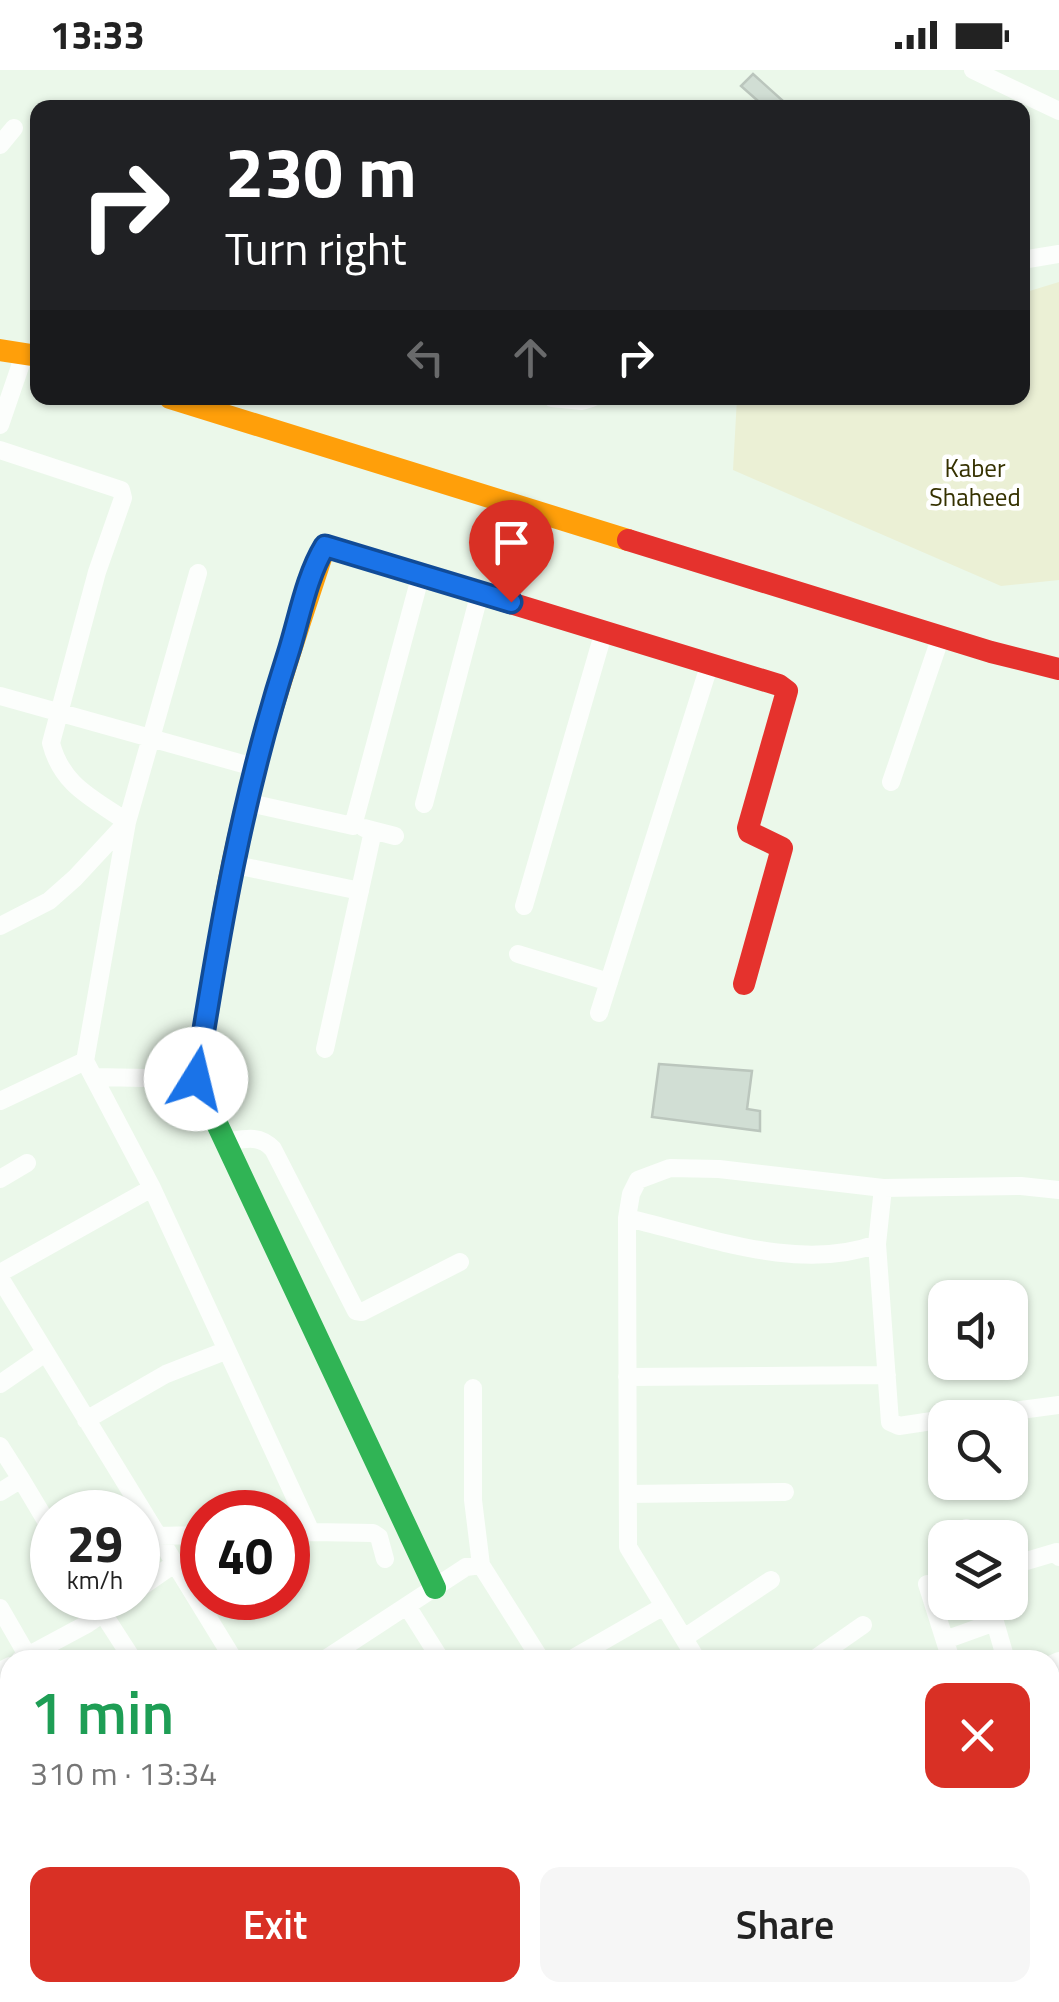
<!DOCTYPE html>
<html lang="en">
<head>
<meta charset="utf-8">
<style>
  body { margin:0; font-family:"Titillium Web",sans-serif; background:#f6f6f6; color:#222; height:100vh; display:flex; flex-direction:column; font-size:38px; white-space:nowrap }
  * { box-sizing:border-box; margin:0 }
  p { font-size:32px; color:#767676 }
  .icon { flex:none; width:55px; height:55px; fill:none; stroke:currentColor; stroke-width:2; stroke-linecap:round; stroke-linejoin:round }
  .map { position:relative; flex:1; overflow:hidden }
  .sheet { position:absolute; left:0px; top:1580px; width:1060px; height:352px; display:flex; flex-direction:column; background:#fff; border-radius:30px 30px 0 0; box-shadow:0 2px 8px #0004 }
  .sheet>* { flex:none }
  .banner { position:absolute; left:30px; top:30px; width:1000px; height:305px; border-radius:20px; box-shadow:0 2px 8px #0004; background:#202124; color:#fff; overflow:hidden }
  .fabs { position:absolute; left:928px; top:1210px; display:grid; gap:20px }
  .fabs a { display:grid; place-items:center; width:100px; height:100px; border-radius:20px; background:#fff; box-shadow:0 2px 8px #0004; font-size:50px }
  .speed { position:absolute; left:30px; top:1420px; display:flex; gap:20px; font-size:50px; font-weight:700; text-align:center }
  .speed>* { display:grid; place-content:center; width:130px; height:130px; border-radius:50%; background:#fff; box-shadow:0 2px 8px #0004; line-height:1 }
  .speed small { font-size:25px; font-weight:400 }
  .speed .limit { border:15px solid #d22; background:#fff; color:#111 }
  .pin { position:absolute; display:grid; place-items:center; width:85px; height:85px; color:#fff; margin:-102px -42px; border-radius:50% 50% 50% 0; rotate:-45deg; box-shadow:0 0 10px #0007 }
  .pin .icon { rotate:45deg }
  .me { position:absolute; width:110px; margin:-55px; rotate:9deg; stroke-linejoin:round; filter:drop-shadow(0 0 8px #0008) }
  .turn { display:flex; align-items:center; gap:35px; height:210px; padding:0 30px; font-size:45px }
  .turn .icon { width:130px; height:130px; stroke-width:2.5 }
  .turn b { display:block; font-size:70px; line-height:85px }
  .lanes { display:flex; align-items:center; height:95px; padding:0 30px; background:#0003; justify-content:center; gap:50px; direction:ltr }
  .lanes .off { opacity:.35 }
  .round { display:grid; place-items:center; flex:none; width:105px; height:105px; border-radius:20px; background:#f6f6f6 }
  .overview { display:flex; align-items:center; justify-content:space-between; height:170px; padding:0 30px }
  h1 { font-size:60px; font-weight:600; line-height:75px; color:#1e9e55 }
  .primary-button { display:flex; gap:20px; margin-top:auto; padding:20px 30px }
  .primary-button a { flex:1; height:115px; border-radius:20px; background:#d93025; color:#fff; font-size:40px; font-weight:600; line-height:115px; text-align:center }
  .primary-button a+a { background:#f6f6f6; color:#222 }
  .status { display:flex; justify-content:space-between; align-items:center; height:70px; padding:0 50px; background:#fff; direction:ltr }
  .status svg { height:28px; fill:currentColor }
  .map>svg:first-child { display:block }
</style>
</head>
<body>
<div class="status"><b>13:33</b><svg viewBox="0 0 49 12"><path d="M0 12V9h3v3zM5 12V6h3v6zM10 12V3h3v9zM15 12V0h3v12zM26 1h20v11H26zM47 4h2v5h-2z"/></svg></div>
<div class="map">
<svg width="1059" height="1932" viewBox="0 0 1059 1932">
  <rect width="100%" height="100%" fill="#ebf8ea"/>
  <path fill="#ebf0d5" d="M1059 212V510L1001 516 733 400 737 328H1022L1023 223Z"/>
  <path fill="#d1ded4" stroke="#bbc6bd" stroke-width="2.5" d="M753 4 782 30 775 38H766L741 16Z
    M659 994 752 1001 747 1039 760 1041V1061L652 1047Z"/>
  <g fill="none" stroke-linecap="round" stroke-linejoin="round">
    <path stroke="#fcfefc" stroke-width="18" d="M973 0 1059 41
      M0 75 14 58
      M1022 190 1059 184
      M552 328 582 331 592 328
      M0 355 25 282
      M0 380 121 420 123 428 97 502 51 673C62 716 93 728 127 752L75 808 49 831 0 856
      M0 626 254 697
      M891 712 941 566
      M245 732 353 756 421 504
      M424 734 480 522
      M364 758 395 766
      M231 794 360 821
      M524 836 604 561
      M518 884 609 912
      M599 943 710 593
      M325 979 373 761
      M85 991 127 752 198 503
      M94 1007 196 1009
      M0 1031 85 991 152 1118 311 1462 288 1463
      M226 1072C244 1069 259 1064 273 1079L356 1241 362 1242 460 1192
      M0 1109 27 1093
      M883 1118 877 1174 890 1352 899 1356 945 1349
      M627 1148C705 1166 799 1203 877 1174
      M0 1203 152 1118
      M0 1208 234 1590
      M627 1307 887 1305
      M0 1314 45 1283
      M473 1318V1430L481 1495
      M959 1348 1059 1335
      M86 1350 166 1304 225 1281
      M0 1376 21 1409 0 1422
      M21 1409 52 1461
      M628 1424 785 1422
      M966 1458 969 1468
      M311 1462 373 1463 379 1467 385 1489
      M157 1466 202 1465
      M1010 1496 1057 1482 1059 1487
      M927 1514 951 1590
      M138 1519 174 1494
      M93 1528 133 1590
      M407 1536 441 1590
      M0 1538 30 1590
      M995 1552 1006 1590
      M684 1568 771 1510
      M945 1570 995 1552 989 1532
      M20 1590 87 1554 125 1528
      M324 1590 466 1497 481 1495 541 1590
      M570 1590 664 1536
      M697 1590 628 1477 627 1148 631 1124 638 1110 670 1098 719 1099 883 1118 1021 1116 1059 1120
      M813 1590 863 1555
      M1050 1595 1059 1591
      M0 1601 10 1596
      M1050 1670 1059 1666
      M8 1776 10 1775
      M237 1922 243 1932
      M339 1922 345 1932
      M547 1922 553 1932
      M643 1922 649 1932
      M743 1922 749 1932
      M877 1922 881 1932
      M432 1932 444 1925"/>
    <path stroke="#30b455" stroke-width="22" d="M223 843 196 1009 435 1518
      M1004 1932 1030 1922"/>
    <path stroke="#ff9f0a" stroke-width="22" d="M0 280 38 286
      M170 328 628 470
      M223 843C244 717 285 597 325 476L504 531
      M1050 1915 1059 1912"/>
    <path stroke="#e5322d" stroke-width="22" d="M628 470 991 582 1059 599
      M504 531 779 615 787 621 748 758 749 762 782 778 744 914"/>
  </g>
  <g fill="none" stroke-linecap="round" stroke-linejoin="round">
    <defs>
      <path id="route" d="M196 1009C219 863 242 726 288 584 299 550 306 507 325 476L511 532"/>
    </defs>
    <use href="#route" stroke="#114b97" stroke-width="25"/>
    <use href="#route" stroke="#1a73e8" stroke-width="18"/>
  </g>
  <g text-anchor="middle" stroke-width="9" stroke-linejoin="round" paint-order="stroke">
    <g font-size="25" fill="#353100" stroke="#fff">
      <text x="975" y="407">Kaber<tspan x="975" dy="29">Shaheed</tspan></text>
    </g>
  </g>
</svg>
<div class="fabs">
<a><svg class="icon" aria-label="sound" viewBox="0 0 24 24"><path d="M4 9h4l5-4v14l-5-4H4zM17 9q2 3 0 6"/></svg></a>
<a><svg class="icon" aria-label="search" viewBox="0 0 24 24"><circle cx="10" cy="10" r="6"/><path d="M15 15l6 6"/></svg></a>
<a><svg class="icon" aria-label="layers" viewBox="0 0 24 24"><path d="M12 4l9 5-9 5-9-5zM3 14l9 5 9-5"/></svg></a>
</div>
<div class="speed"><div>29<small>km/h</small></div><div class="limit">40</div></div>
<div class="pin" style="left:511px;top:532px;background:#d93025"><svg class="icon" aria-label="arrive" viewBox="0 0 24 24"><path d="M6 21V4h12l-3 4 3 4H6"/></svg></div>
<svg class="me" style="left:196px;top:1009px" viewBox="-20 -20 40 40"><circle r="19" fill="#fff"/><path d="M0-13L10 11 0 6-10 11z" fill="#1a73e8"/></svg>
<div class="banner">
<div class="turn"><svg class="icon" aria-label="right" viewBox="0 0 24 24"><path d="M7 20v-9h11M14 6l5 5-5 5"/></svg><div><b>230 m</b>Turn right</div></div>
<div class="lanes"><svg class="icon off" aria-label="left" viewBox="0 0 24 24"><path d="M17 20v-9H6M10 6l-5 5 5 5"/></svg><svg class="icon off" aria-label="ahead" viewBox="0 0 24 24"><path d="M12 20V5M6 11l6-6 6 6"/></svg><svg class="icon" aria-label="right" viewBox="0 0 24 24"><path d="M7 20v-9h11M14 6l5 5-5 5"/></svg></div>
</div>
<section class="sheet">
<div class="overview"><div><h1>1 min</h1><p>310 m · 13:34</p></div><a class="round" style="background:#d93025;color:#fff"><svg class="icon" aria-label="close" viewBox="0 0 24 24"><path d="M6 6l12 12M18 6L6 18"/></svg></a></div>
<div class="primary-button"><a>Exit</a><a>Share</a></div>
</section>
</div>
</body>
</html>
